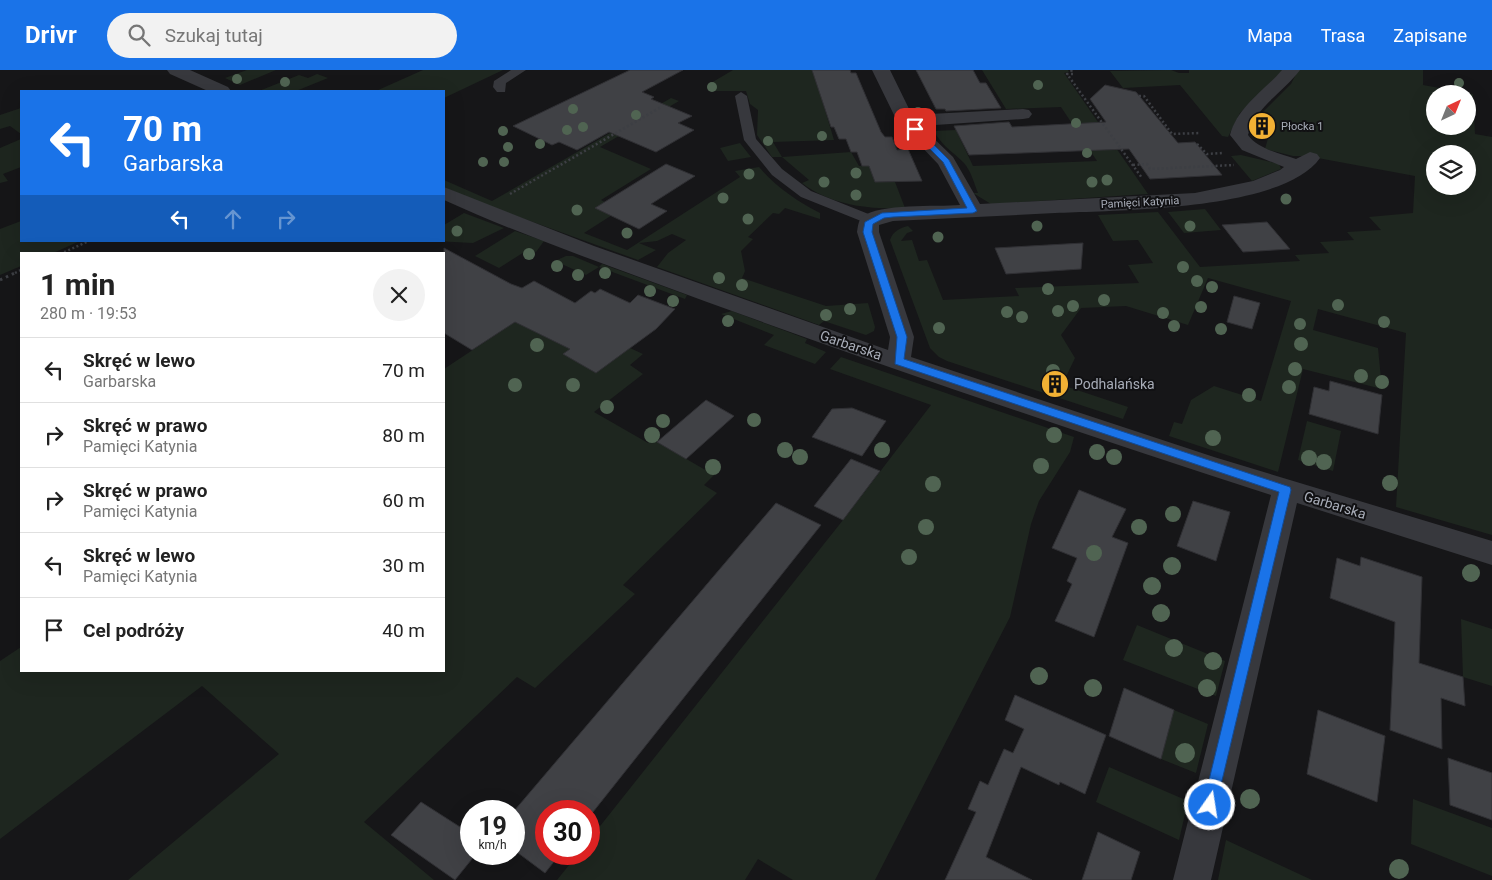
<!DOCTYPE html>
<html lang="pl">
<head>
<meta charset="utf-8">
<style>
  body { margin:0; font-family:Roboto,sans-serif; background:#f2f2f2; color:#222; height:100vh; display:flex; flex-direction:column; font-size:19px; white-space:nowrap }
  * { box-sizing:border-box; margin:0 }
  p { font-size:16px; color:#767676 }
  .icon { flex:none; width:28px; height:28px; fill:none; stroke:currentColor; stroke-width:2; stroke-linecap:round; stroke-linejoin:round }
  .map { position:relative; flex:1; overflow:hidden }
  .panel { position:absolute; left:20px; top:182px; width:425px; height:420px; display:flex; flex-direction:column; background:#fff; border-radius:0px; box-shadow:0 5px 20px #0002 }
  .panel>* { flex:none }
  .top-card { position:absolute; left:20px; top:20px; width:425px; height:152px; border-radius:0px; box-shadow:0 5px 20px #0002; background:#1a73e8; color:#fff; overflow:hidden }
  .needle { width:32px; rotate:43deg }
  .buttons { position:absolute; left:1426px; top:15px; display:grid; gap:10px }
  .buttons a { display:grid; place-items:center; width:50px; height:50px; border-radius:50%; background:#fff; box-shadow:0 5px 20px #0002; font-size:25px }
  .speed { position:absolute; left:460px; top:730px; display:flex; gap:10px; font-size:25px; font-weight:700; text-align:center }
  .speed>* { display:grid; place-content:center; width:65px; height:65px; border-radius:50%; background:#fff; box-shadow:0 5px 20px #0002; line-height:1 }
  .speed small { font-size:12px; font-weight:400 }
  .speed .limit { border:8px solid #d22; background:#fff; color:#111 }
  .pin { position:absolute; display:grid; place-items:center; width:42px; height:42px; color:#fff; margin:-21px; border-radius:10px; box-shadow:0 2px 8px #0006 }
  .me { position:absolute; width:55px; margin:-28px; rotate:13deg; stroke-linejoin:round; filter:drop-shadow(0 0 4px #0008) }
  .turn { display:flex; align-items:center; gap:18px; height:105px; padding:0 20px; font-size:22px }
  .turn .icon { width:65px; height:65px; stroke-width:2.5 }
  .turn b { display:block; font-size:35px; line-height:42px }
  .lanes { display:flex; align-items:center; height:48px; padding:0 20px; background:#0003; justify-content:center; gap:25px; direction:ltr }
  .lanes .off { opacity:.35 }
  .round { display:grid; place-items:center; flex:none; width:52px; height:52px; border-radius:26px; background:#f2f2f2 }
  .overview { display:flex; align-items:center; justify-content:space-between; height:85px; padding:0 20px }
  h1 { font-size:30px; font-weight:700; line-height:38px }
  ul { padding:0; list-style:none }
  li { display:flex; align-items:center; gap:15px; height:65px; padding:0 20px; border-top:1px solid #e0e0e0 }
  li div { flex:1 }
  li b { display:block; font-size:19px }
  li em { font-style:normal }
  header { display:flex; align-items:center; gap:30px; box-sizing:border-box; height:70px; padding:0 25px; background:#1a73e8; color:#fff }
  header strong { font-size:24px }
  nav { display:flex; gap:28px; margin-inline-start:auto; font-size:18px }
  .search { width:350px; height:45px; background:#f2f2f2; display:flex; align-items:center; gap:12px; box-sizing:border-box; padding:0 18px; border-radius:28px; color:#767676; font-size:19px }
  .map>svg:first-child { display:block }
</style>
</head>
<body>
<header>
<strong>Drivr</strong>
<div class="search"><svg class="icon" aria-label="search" viewBox="0 0 24 24"><circle cx="10" cy="10" r="6"/><path d="M15 15l6 6"/></svg>Szukaj tutaj</div>
<nav><a>Mapa</a><a>Trasa</a><a>Zapisane</a></nav>
</header>
<div class="map">
<svg width="1492" height="810" viewBox="0 0 1492 810">
  <rect width="100%" height="100%" fill="#161618"/>
  <path fill="#1e261f" fill-rule="evenodd" d="M247 0H276L240 15 225 8Z
    M423 0H503L444 28V21H376Z
    M733 0H813L834 70 773 72 782 87 851 82 859 96H869L875 112H895L905 138C870 140 830 135 802 113L809 110 782 87H772L757 65 758 40 750 34 746 21H713L711 13Z
    M982 0H1068L1069 2 1064 3 1148 124 991 134 973 123H978C974 113 971 101 964 93 953 82 941 75 934 61L956 60 973 96 1097 91 1061 37 1006 39Z
    M1171 0 1179 3H1189V0H1283L1240 43 1228 67 1222 66 1180 15 1123 18 1110 1Z
    M1298 0H1423V15L1473 24 1475 64 1492 67V465L1396 437 1406 263 1318 239 1313 260 1378 278 1382 319 1303 299 1278 402 1169 366 1174 352 1182 354 1191 330 1214 316 1261 331 1291 231 1208 208 1188 255 1126 236 1081 238 1061 265 1075 288 1062 315 1128 337 1123 349 947 291 939 287 930 278 890 170C893 161 900 158 908 156L913 161 907 163 901 171 912 170 919 191 927 190 943 230 1019 226 1015 218 1139 213 1128 195 1153 193 1138 170 1113 171 1098 145 1158 142 1200 197 1300 191 1295 185 1329 183 1320 172 1354 170 1347 162 1381 160 1369 147 1413 143 1415 106 1307 86H1293L1265 79 1272 54 1255 50 1291 14ZM1435 24H1468V56H1435ZM1435 84H1468V116H1435Z
    M317 4 328 8 296 21H259L299 5 308 8Z
    M671 28 679 31 600 77 651 99 601 130 620 140 584 163 627 180 740 107 735 101 759 97C776 117 797 131 820 143V149L785 138 779 144 773 143 748 167 753 169 741 181 745 201 742 208 826 236 868 233 875 257 874 261 866 265 824 251 819 255 657 197 668 183 686 170 672 164 657 171 639 173 656 180 638 190 475 131 444 117V110L492 131Z
    M21 38V64L10 56 0 59V45Z
    M21 69V97L3 104 8 111 0 113V78Z
    M740 73 751 87 728 91 720 78Z
    M1241 85 1279 94 1281 99 1252 111 1231 86Z
    M1205 139 1221 160 1184 163 1168 142Z
    M464 143 504 158 473 173 435 171H444V155Z
    M21 151V171H80L51 184H21V196L0 205V159Z
    M515 161 544 171 536 182 529 179 499 198 475 186Z
    M566 186H573L599 197 602 194 687 225 685 229 599 197 586 205 555 191Z
    M732 241 807 269 805 273 826 282 815 294 764 275 774 265 721 244Z
    M515 252 570 279 564 284 596 303 630 278 643 284 630 295 643 304 594 342 648 373 653 370 657 372 714 405 704 415 717 423 623 515 635 524 535 618 517 607 364 752 434 810H128L279 684 202 616 0 769V591L21 577V601H444V299Z
    M841 287 1074 367 1070 382 1039 431 1031 454 1010 547 875 810H793L758 789 745 810H557L578 784H589V770L843 450 931 335 830 299Z
    M1307 351 1341 361 1333 401 1298 390Z
    M1461 549 1492 559V616L1463 607Z
    M1137 555 1225 591 1216 626 1123 590Z
    M1174 640 1208 654 1196 703 1161 689Z
    M1109 697 1188 731 1179 770 1096 732Z
    M1413 729 1492 758V806L1411 774Z
    M1226 770 1312 810H1218Z"/>
  <path fill="#404145" stroke="#303034" d="M630 0H683L642 22 654 27 651 29 692 46 678 53 694 60 656 82 609 62 577 80 559 72 552 75 513 56Z
    M812 0H850L851 3H856L881 62 885 67H892L897 80 908 79 922 111 875 112 869 96H862L857 82H851L846 69H839L834 57H831Z
    M916 0H973L980 13H986L1001 38 946 41 945 39H936Z
    M1105 15 1136 22 1178 73 1195 72 1222 105 1150 109 1129 79 969 85 954 56 1009 52 1012 57 1106 52 1090 29Z
    M666 94 695 106 651 134 667 141 639 159 595 138Z
    M1267 152 1290 179 1243 182 1222 155Z
    M1083 173 1081 199 1006 204 995 178Z
    M444 178 511 214 522 218 534 211 575 233 591 221 595 223 600 219 630 233 638 225 675 239 656 259 596 303 563 284 570 279 515 252 472 280 444 263Z
    M1234 226 1260 233 1252 259 1227 252Z
    M1330 311 1382 325 1378 364 1309 344 1314 317 1329 321Z
    M706 330 734 346 686 389 657 372Z
    M852 338 886 351 862 386 812 367 832 339Z
    M851 389 880 401 843 450 814 436Z
    M1079 420 1126 439 1112 467 1128 473 1094 567 1055 551 1072 514 1067 511 1077 488 1052 478Z
    M1193 431 1230 442 1216 491 1177 476Z
    M776 433 821 455 589 747V741H546V784H560L545 803 514 780V741Z
    M1361 487 1422 507 1419 593 1463 607 1465 636 1441 628 1442 679 1390 660 1395 552 1330 528 1337 488 1360 496Z
    M1124 618 1174 640 1161 689 1109 666Z
    M1015 625 1106 665 1085 724 1060 712 1059 715 1021 697 986 787 1032 810H945L976 742 968 739 980 711 988 715 1004 679 1013 683 1024 659 1005 650Z
    M1318 640 1385 666 1377 732 1307 704Z
    M1448 688 1492 703V750L1450 735Z
    M421 732 471 764V784H476L455 810 391 765Z
    M1098 762 1140 782 1131 810H1082Z"/>
  <g fill="none" stroke-linecap="round" stroke-linejoin="round">
    <path stroke="#3d3f44" stroke-width="2.5" stroke-dasharray="2 2.5" stroke-linecap="butt" d="M1071 0 1073 4H1067L1142 108
      M1139 26H1144L1172 64 1200 63
      M1197 74 1207 84 1222 83
      M1133 95 1147 94 1150 99 1234 95
      M510 124 661 37
      M60 184 89 171
      M15 203 21 200"/>
    <path stroke="#3d3f44" stroke-width="3" stroke-dasharray="2.5 4" stroke-linecap="butt" d="M0 210 17 202"/>
    <path fill="#37383d" fill-rule="evenodd" d="M511 0H526L506 13 505 22H497L493 17 494 11Z
      M741 22 747 26 756 69 782 99 811 121 876 147 878 150 876 153H866L801 127 772 105 744 70 735 26Z"/>
    <path fill="#37383d" fill-rule="evenodd" d="M167 0H190L228 17 231 21H208L170 4Z
      M872 0H890L912 45 1023 39 1029 40 1032 44 1029 48 1023 49 921 56 953 87 980 134 1195 123 1253 111 1280 100 1284 97 1242 80 1230 65C1238 36 1263 22 1282 0H1300C1283 23 1256 36 1248 65 1258 79 1281 84 1296 89L1310 82 1317 84 1320 88C1283 141 1117 140 1055 143 1001 146 947 148 893 151L879 155V162L914 267 911 287 1214 387 1492 471V495L1297 433 1211 810H1173L1271 425C1082 364 894 300 707 232 619 199 530 169 444 130V117L594 176 888 280 890 267 857 162C858 157 858 151 862 147 880 133 936 137 960 135L938 94 897 51Z"/>
  </g>
  <g fill="#506452">
    <circle cx="237" cy="9" r="5"/>
    <circle cx="285" cy="12" r="5"/>
    <circle cx="1459" cy="13" r="5"/>
    <circle cx="1038" cy="15" r="5"/>
    <circle cx="712" cy="17" r="5"/>
    <circle cx="573" cy="39" r="5"/>
    <circle cx="918" cy="42" r="5"/>
    <circle cx="636" cy="45" r="5"/>
    <circle cx="1076" cy="53" r="5"/>
    <circle cx="583" cy="57" r="5"/>
    <circle cx="567" cy="60" r="5"/>
    <circle cx="503" cy="61" r="5"/>
    <circle cx="822" cy="66" r="5"/>
    <circle cx="768" cy="71" r="5"/>
    <circle cx="540" cy="74" r="5"/>
    <circle cx="508" cy="77" r="5"/>
    <circle cx="1087" cy="83" r="5"/>
    <circle cx="483" cy="92" r="5"/>
    <circle cx="504" cy="92" r="5"/>
    <circle cx="856" cy="103" r="5.5"/>
    <circle cx="749" cy="104" r="5.5"/>
    <circle cx="1107" cy="110" r="5.5"/>
    <circle cx="824" cy="112" r="5.5"/>
    <circle cx="1092" cy="112" r="5.5"/>
    <circle cx="856" cy="125" r="5.5"/>
    <circle cx="723" cy="128" r="5.5"/>
    <circle cx="1286" cy="129" r="5.5"/>
    <circle cx="577" cy="140" r="5.5"/>
    <circle cx="748" cy="149" r="5.5"/>
    <circle cx="1037" cy="156" r="5.5"/>
    <circle cx="1190" cy="156" r="5.5"/>
    <circle cx="457" cy="161" r="5.5"/>
    <circle cx="627" cy="163" r="5.5"/>
    <circle cx="938" cy="167" r="5.5"/>
    <circle cx="529" cy="184" r="6"/>
    <circle cx="557" cy="196" r="6"/>
    <circle cx="1183" cy="197" r="6"/>
    <circle cx="605" cy="203" r="6"/>
    <circle cx="578" cy="205" r="6"/>
    <circle cx="719" cy="208" r="6"/>
    <circle cx="1197" cy="211" r="6"/>
    <circle cx="742" cy="215" r="6"/>
    <circle cx="1212" cy="217" r="6"/>
    <circle cx="1048" cy="219" r="6"/>
    <circle cx="650" cy="221" r="6"/>
    <circle cx="1104" cy="230" r="6"/>
    <circle cx="673" cy="231" r="6"/>
    <circle cx="1338" cy="235" r="6"/>
    <circle cx="1073" cy="236" r="6"/>
    <circle cx="1201" cy="237" r="6"/>
    <circle cx="850" cy="239" r="6"/>
    <circle cx="1058" cy="241" r="6"/>
    <circle cx="1007" cy="242" r="6"/>
    <circle cx="1163" cy="243" r="6"/>
    <circle cx="826" cy="245" r="6"/>
    <circle cx="1022" cy="247" r="6"/>
    <circle cx="728" cy="251" r="6"/>
    <circle cx="1384" cy="252" r="6"/>
    <circle cx="1300" cy="254" r="6"/>
    <circle cx="1174" cy="256" r="6"/>
    <circle cx="939" cy="258" r="6"/>
    <circle cx="1221" cy="259" r="6"/>
    <circle cx="1301" cy="274" r="7"/>
    <circle cx="537" cy="275" r="7"/>
    <circle cx="1295" cy="299" r="7"/>
    <circle cx="1053" cy="301" r="7"/>
    <circle cx="1361" cy="306" r="7"/>
    <circle cx="1382" cy="312" r="7"/>
    <circle cx="515" cy="315" r="7"/>
    <circle cx="573" cy="315" r="7"/>
    <circle cx="1289" cy="317" r="7"/>
    <circle cx="1249" cy="325" r="7"/>
    <circle cx="607" cy="337" r="7"/>
    <circle cx="754" cy="350" r="7"/>
    <circle cx="663" cy="351" r="7"/>
    <circle cx="652" cy="365" r="8"/>
    <circle cx="1054" cy="365" r="8"/>
    <circle cx="1213" cy="368" r="8"/>
    <circle cx="785" cy="380" r="8"/>
    <circle cx="882" cy="380" r="8"/>
    <circle cx="1097" cy="382" r="8"/>
    <circle cx="800" cy="387" r="8"/>
    <circle cx="1114" cy="387" r="8"/>
    <circle cx="1309" cy="388" r="8"/>
    <circle cx="1324" cy="392" r="8"/>
    <circle cx="1041" cy="396" r="8"/>
    <circle cx="713" cy="397" r="8"/>
    <circle cx="1390" cy="413" r="8"/>
    <circle cx="933" cy="414" r="8"/>
    <circle cx="1173" cy="444" r="8"/>
    <circle cx="926" cy="457" r="8"/>
    <circle cx="1139" cy="457" r="8"/>
    <circle cx="1094" cy="483" r="8"/>
    <circle cx="909" cy="487" r="8"/>
    <circle cx="1172" cy="496" r="9"/>
    <circle cx="1471" cy="503" r="9"/>
    <circle cx="1152" cy="516" r="9"/>
    <circle cx="1161" cy="543" r="9"/>
    <circle cx="1174" cy="578" r="9"/>
    <circle cx="1213" cy="591" r="9"/>
    <circle cx="1039" cy="606" r="9"/>
    <circle cx="1093" cy="618" r="9"/>
    <circle cx="1207" cy="618" r="9"/>
    <circle cx="1185" cy="683" r="10"/>
    <circle cx="1250" cy="729" r="10"/>
    <circle cx="1399" cy="799" r="10"/>
  </g>
  <path fill="#1a73e8" stroke="#114b97" d="M912 58H917L949 90 977 141 973 143 893 147 884 148 873 154 872 162 907 267 904 289 1290 417 1291 420 1215 740 1210 742 1205 740 1203 735 1279 422 895 294 897 267 863 162 865 152 882 143 967 138 943 92 912 61Z"/>
  <defs>
    <symbol id="building-disc" viewBox="-11 -11 22 22"><circle r="9.5" fill="#f2b134" stroke="#111113"/><path d="M-4-6H4V6H1V3H-1V6H-4ZM-2.5-4.3h1.7v1.8h-1.7ZM.8-4.3h1.7v1.8H.8ZM-2.5-1h1.7V.8h-1.7ZM.8-1h1.7V.8H.8Z" fill="#111"/></symbol>
  </defs>
  <g fill-rule="evenodd">
    <use href="#building-disc" x="1246" y="40" width="32" height="32"/>
    <use href="#building-disc" x="1039" y="298" width="32" height="32"/>
  </g>
  <g text-anchor="middle" stroke-width="4" stroke-linejoin="round" paint-order="stroke">
    <g font-size="11" fill="#a8adb8" stroke="#111113" text-anchor="start">
      <text x="1281" y="60">Płocka 1</text>
    </g>
    <g font-size="11" fill="#a8adb8" stroke="#111113">
      <text transform="translate(1140 132) rotate(-3)" y="4">Pamięci Katynia</text>
    </g>
    <g font-size="14" fill="#a8adb8" stroke="#111113">
      <text transform="translate(851 275) rotate(19)" y="5">Garbarska</text>
      <text transform="translate(1335 435) rotate(17)" y="5">Garbarska</text>
    </g>
    <g font-size="14" fill="#a8adb8" stroke="#111113" text-anchor="start">
      <text x="1074" y="319">Podhalańska</text>
    </g>
  </g>
</svg>
<div class="buttons">
<a><svg class="needle" viewBox="-14 -14 28 28"><path d="M0-13l5 13h-10z" fill="#e53935"/><path d="M0 13l5-13h-10z" fill="#767676"/></svg></a>
<a><svg class="icon" aria-label="layers" viewBox="0 0 24 24"><path d="M12 4l9 5-9 5-9-5zM3 14l9 5 9-5"/></svg></a>
</div>
<div class="speed"><div>19<small>km/h</small></div><div class="limit">30</div></div>
<div class="pin" style="left:915px;top:59px;background:#d93025"><svg class="icon" aria-label="arrive" viewBox="0 0 24 24"><path d="M6 21V4h12l-3 4 3 4H6"/></svg></div>
<svg class="me" style="left:1210px;top:735px" viewBox="-20 -20 40 40"><circle r="17" fill="#1a73e8" stroke="#fff" stroke-width="3"/><path d="M0-11L8 9 0 5-8 9z" fill="#fff"/></svg>
<div class="top-card">
<div class="turn"><svg class="icon" aria-label="left" viewBox="0 0 24 24"><path d="M17 20v-9H6M10 6l-5 5 5 5"/></svg><div><b>70 m</b>Garbarska</div></div>
<div class="lanes"><svg class="icon" aria-label="left" viewBox="0 0 24 24"><path d="M17 20v-9H6M10 6l-5 5 5 5"/></svg><svg class="icon off" aria-label="ahead" viewBox="0 0 24 24"><path d="M12 20V5M6 11l6-6 6 6"/></svg><svg class="icon off" aria-label="right" viewBox="0 0 24 24"><path d="M7 20v-9h11M14 6l5 5-5 5"/></svg></div>
</div>
<section class="panel">
<div class="overview"><div><h1>1 min</h1><p>280 m · 19:53</p></div><a class="round"><svg class="icon" aria-label="close" viewBox="0 0 24 24"><path d="M6 6l12 12M18 6L6 18"/></svg></a></div>
<ul>
<li><svg class="icon" aria-label="left" viewBox="0 0 24 24"><path d="M17 20v-9H6M10 6l-5 5 5 5"/></svg><div><b>Skręć w lewo</b><p>Garbarska</p></div><em>70 m</em></li>
<li><svg class="icon" aria-label="right" viewBox="0 0 24 24"><path d="M7 20v-9h11M14 6l5 5-5 5"/></svg><div><b>Skręć w prawo</b><p>Pamięci Katynia</p></div><em>80 m</em></li>
<li><svg class="icon" aria-label="right" viewBox="0 0 24 24"><path d="M7 20v-9h11M14 6l5 5-5 5"/></svg><div><b>Skręć w prawo</b><p>Pamięci Katynia</p></div><em>60 m</em></li>
<li><svg class="icon" aria-label="left" viewBox="0 0 24 24"><path d="M17 20v-9H6M10 6l-5 5 5 5"/></svg><div><b>Skręć w lewo</b><p>Pamięci Katynia</p></div><em>30 m</em></li>
<li><svg class="icon" aria-label="arrive" viewBox="0 0 24 24"><path d="M6 21V4h12l-3 4 3 4H6"/></svg><div><b>Cel podróży</b></div><em>40 m</em></li>
</ul>
</section>
</div>
</body>
</html>
